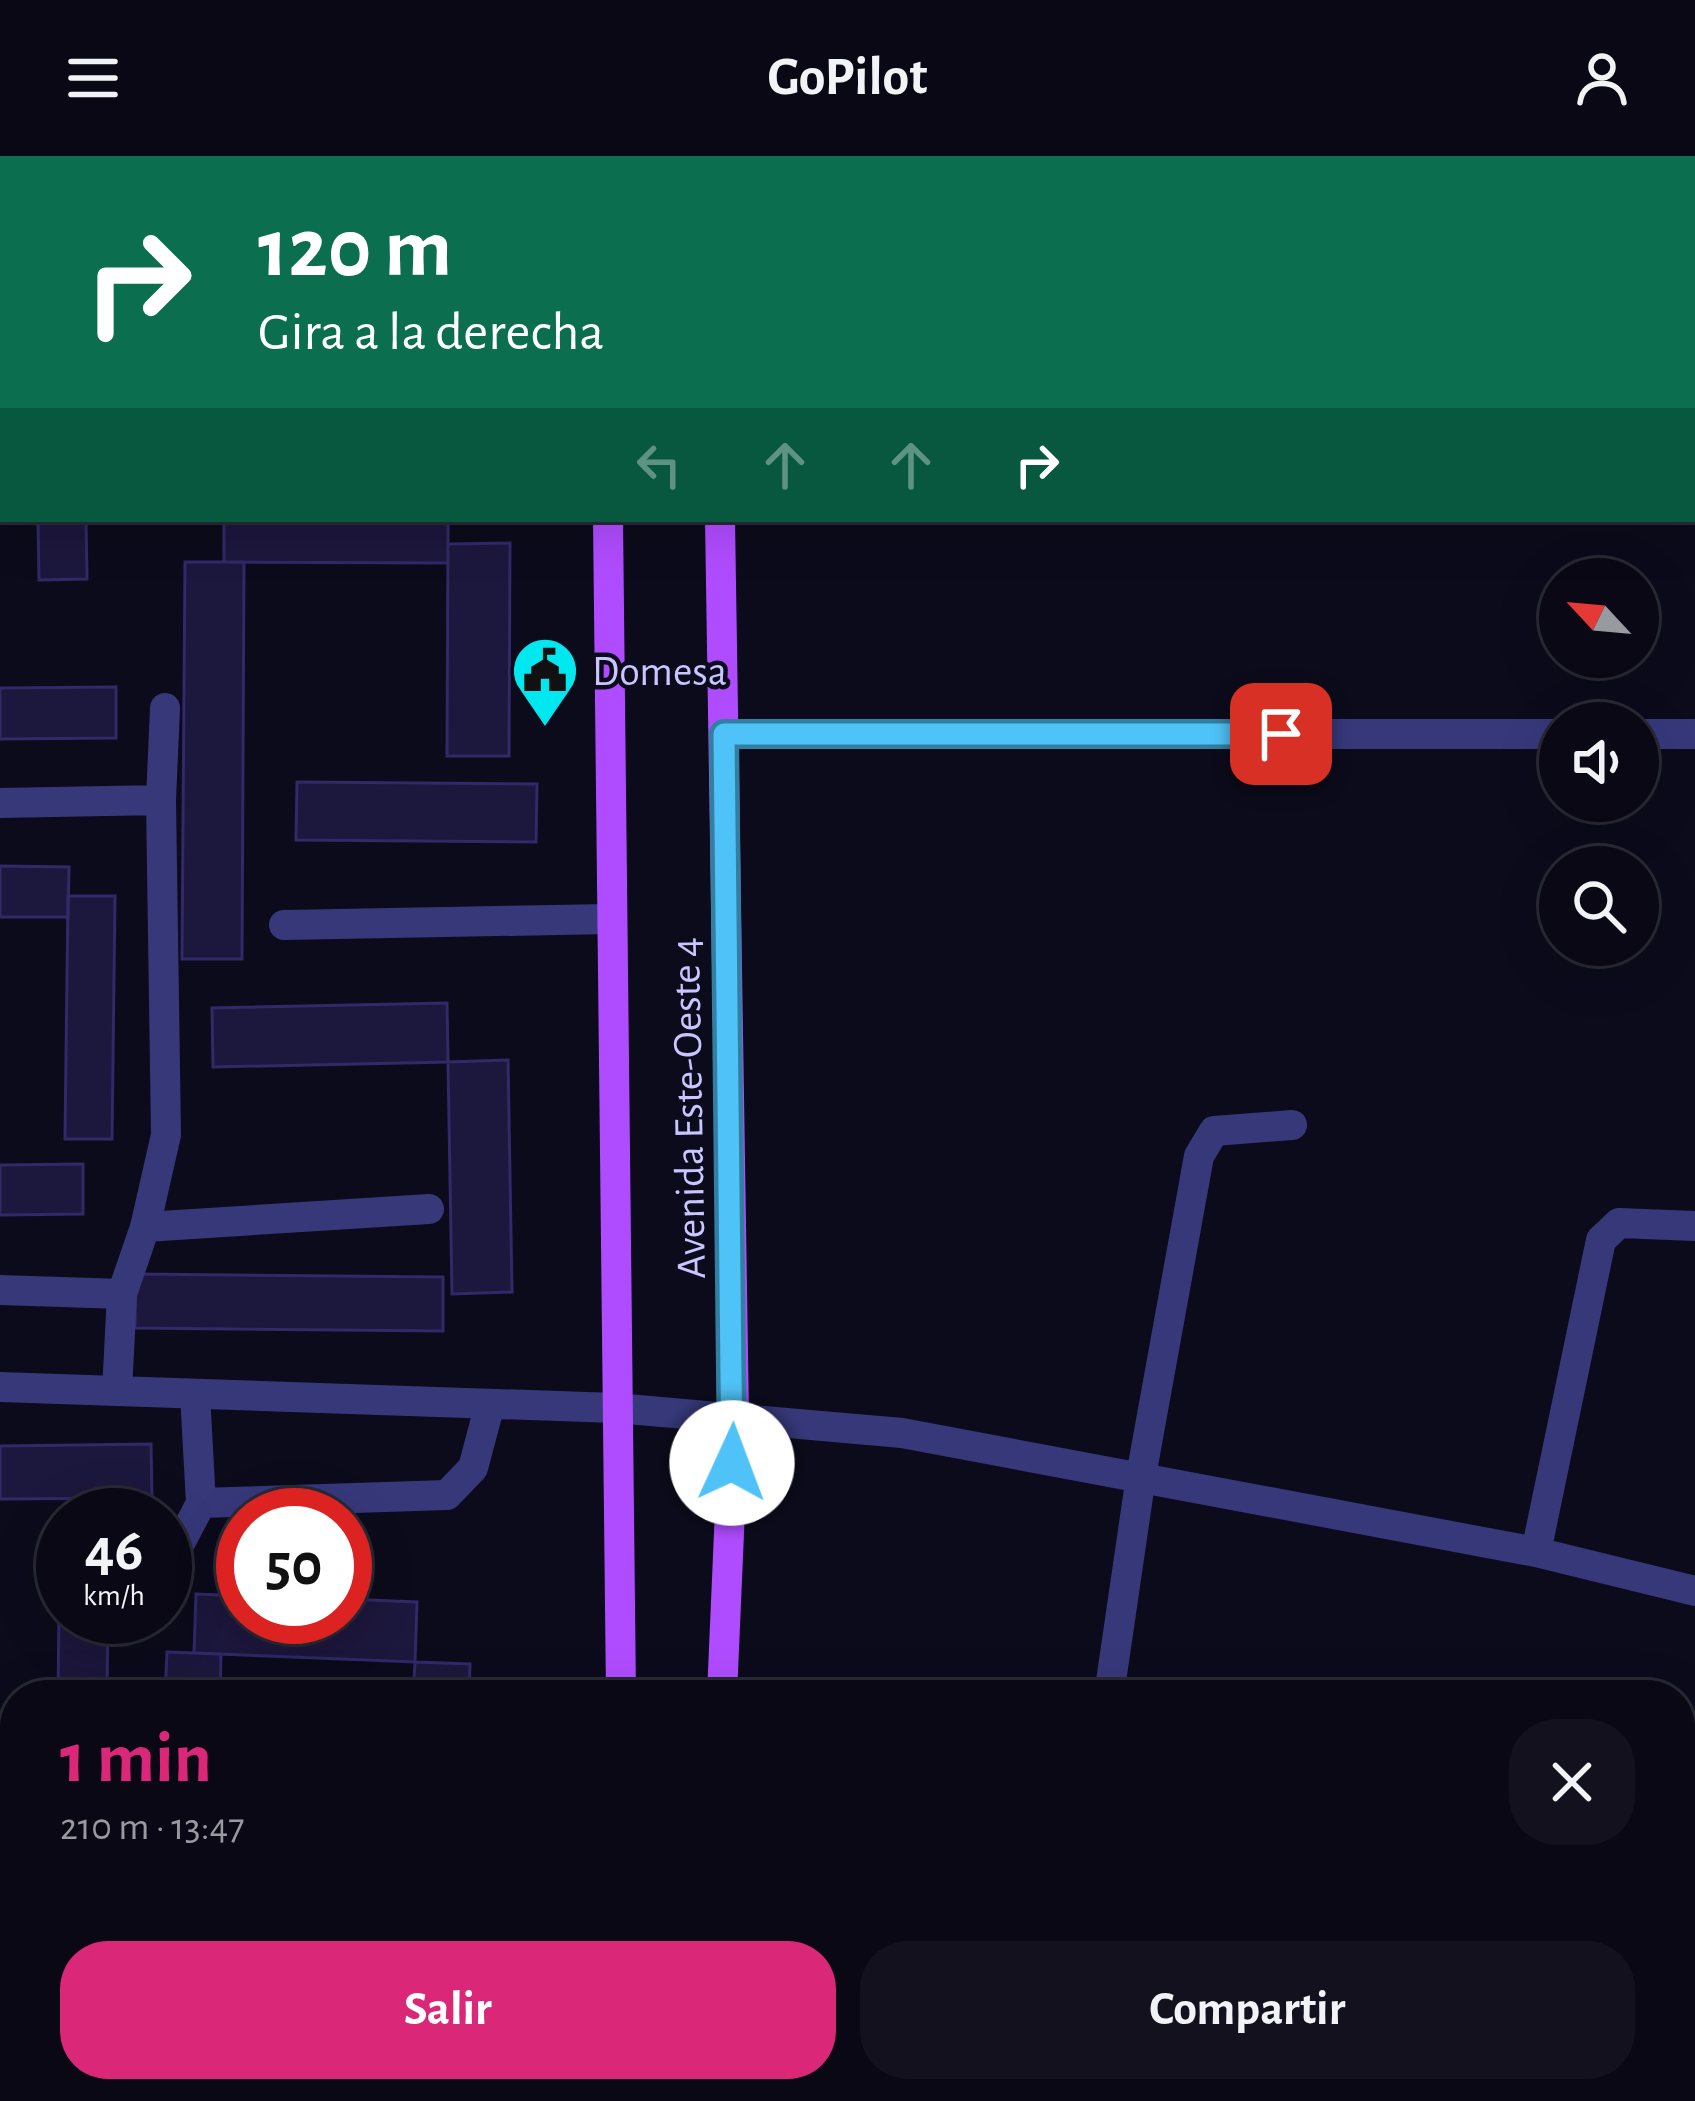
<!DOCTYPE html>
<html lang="es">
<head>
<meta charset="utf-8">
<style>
  body { margin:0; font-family:"Alegreya Sans",sans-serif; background:#12111d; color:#f1f3f6; height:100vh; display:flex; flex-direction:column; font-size:45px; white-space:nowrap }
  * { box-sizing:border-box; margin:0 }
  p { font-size:39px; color:#999aa0 }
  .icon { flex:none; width:66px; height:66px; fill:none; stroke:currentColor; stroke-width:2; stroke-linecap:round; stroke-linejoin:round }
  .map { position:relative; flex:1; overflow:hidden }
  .details { position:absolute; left:0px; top:1524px; width:1695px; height:423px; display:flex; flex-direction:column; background:#090814; border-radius:48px 48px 0 0; box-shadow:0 12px 48px #0002,0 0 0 3px #292934 }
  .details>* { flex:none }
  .banner { position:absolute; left:0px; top:0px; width:1695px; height:366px; box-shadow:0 12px 48px #0002,0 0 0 3px #292934; background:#0b6e4f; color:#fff; overflow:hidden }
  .needle { width:78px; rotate:296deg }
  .controls { position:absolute; left:1539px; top:402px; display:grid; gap:24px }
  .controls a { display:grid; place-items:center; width:120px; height:120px; border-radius:50%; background:#090814; box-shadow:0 12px 48px #0002,0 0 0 3px #292934; font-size:60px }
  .speed { position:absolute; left:36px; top:1332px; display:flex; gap:24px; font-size:60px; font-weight:700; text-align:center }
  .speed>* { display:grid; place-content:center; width:156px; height:156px; border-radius:50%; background:#090814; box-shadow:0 12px 48px #0002,0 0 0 3px #292934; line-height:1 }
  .speed small { font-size:30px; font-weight:400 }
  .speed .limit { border:18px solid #d22; background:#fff; color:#111 }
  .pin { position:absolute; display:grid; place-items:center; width:102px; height:102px; color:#fff; margin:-51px; border-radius:24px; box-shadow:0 6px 18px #0006 }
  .me { position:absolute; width:132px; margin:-66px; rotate:2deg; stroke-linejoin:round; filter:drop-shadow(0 0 9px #0008) }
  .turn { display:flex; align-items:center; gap:42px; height:252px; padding:0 60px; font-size:54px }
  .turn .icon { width:156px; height:156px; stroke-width:2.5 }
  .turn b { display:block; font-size:84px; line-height:102px }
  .lanes { display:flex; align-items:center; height:114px; padding:0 60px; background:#0003; justify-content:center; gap:60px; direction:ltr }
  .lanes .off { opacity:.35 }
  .round { display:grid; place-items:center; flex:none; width:126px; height:126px; border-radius:48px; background:#12111d }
  .head { display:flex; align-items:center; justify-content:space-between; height:204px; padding:0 60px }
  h1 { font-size:72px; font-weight:600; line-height:90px; color:#db2777 }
  .button { display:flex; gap:24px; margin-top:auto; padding:24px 60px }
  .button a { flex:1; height:138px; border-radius:48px; background:#db2777; color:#fff; font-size:48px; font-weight:600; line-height:138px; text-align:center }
  .button a+a { background:#12111d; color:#f1f3f6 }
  header { display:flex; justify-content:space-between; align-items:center; height:156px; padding:0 60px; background:#090814; font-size:54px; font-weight:600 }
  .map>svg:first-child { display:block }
</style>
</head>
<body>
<header><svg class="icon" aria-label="menu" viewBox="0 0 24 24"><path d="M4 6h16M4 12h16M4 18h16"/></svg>GoPilot<svg class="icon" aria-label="person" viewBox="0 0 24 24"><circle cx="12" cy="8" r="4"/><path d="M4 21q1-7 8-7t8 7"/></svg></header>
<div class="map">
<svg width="1695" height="1945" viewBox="0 0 1695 1945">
  <rect width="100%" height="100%" fill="#0c0b1b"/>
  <path fill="#1c173c" stroke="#312968" stroke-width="3" d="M0 0H92V3H3L0 25Z
    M176 0H241V3H176Z
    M291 0H538V3H291Z
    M0 144H3V201H0Z
    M38 363H86L87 423 39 424Z
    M224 363H448V407L224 406Z
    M510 387 509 600H447L448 388Z
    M185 406H244L242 803H182Z
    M116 531V582L0 583V532Z
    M297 626 537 628 536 686 296 684Z
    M0 710 69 711 68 761H0Z
    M68 740H115L112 983H65Z
    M447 847 448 906 213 911 212 852Z
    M508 904 512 1136 452 1138 448 906Z
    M83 1008V1058L0 1059V1009Z
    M136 1118 443 1121V1175L135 1172Z
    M151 1288 152 1342 0 1343V1290Z
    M60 1364H63V1461H108L107 1539H58Z
    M196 1438 243 1440V1461H345V1443L417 1446 415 1506 194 1497Z
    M167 1496 221 1498 220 1539H165Z
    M415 1506 470 1508 469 1539H413Z
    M0 1584H15V1644H0Z
    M0 1789 15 1790V1846L0 1845Z
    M30 1932H78L77 1945H29Z"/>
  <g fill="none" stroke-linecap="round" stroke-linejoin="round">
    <path stroke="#36387a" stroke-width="30" d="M1092 0V3
      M1547 3V0
      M0 94H3
      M1692 241H1695
      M724 578H1560
      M1638 578H1695
      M0 647 161 644
      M284 769 610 763
      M145 1071 429 1053
      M0 1134 122 1138 117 1235
      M122 1138 145 1071 166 979 161 644 165 552
      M0 1231 616 1252 902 1277 1536 1396 1695 1435
      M201 1347 447 1339 473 1312 490 1248
      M1536 1396 1601 1084 1619 1067 1695 1070
      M165 1416 201 1347 195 1238
      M1109 1539 1141 1320 1199 1000 1214 975 1292 969
      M1680 1694 1695 1584
      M0 1712H15
      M1680 1804 1695 1820"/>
    <path stroke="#b04cff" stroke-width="30" d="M606 0V3
      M712 0V3
      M608 363 621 1539
      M720 363 734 1261 722 1539
      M600 1945 601 1932
      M699 1945 700 1932"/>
  </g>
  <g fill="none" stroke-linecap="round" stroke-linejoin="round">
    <defs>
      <path id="route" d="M732 1307 724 578H1281"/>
    </defs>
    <use href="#route" stroke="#337fa1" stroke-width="30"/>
    <use href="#route" stroke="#4fc3f7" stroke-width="21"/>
  </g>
  <defs>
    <symbol id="civic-pin" viewBox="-11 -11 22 30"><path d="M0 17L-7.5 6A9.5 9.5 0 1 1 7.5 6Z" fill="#00e8ef" stroke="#0c0b1b"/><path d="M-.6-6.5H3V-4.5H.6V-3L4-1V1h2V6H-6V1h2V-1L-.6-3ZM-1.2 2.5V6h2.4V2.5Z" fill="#111"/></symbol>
  </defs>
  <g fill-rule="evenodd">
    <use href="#civic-pin" x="507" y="476" width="76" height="104"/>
  </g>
  <g text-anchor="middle" stroke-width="9" stroke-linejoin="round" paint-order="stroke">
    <g font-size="42" fill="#c8c5ff" stroke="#0c0b1b" text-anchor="start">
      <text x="592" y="529">Domesa</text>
    </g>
    <g font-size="42" fill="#c8c5ff" stroke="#0c0b1b">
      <text transform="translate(687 952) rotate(-91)" y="15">Avenida Este-Oeste 4</text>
    </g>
  </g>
</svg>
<div class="controls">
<a><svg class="needle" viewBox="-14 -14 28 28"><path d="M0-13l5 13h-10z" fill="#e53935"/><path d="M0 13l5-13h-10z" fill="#999aa0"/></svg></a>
<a><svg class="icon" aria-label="sound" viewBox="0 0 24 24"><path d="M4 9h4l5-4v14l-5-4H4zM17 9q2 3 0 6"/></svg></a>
<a><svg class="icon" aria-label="search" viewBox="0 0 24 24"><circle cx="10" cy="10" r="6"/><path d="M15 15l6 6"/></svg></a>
</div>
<div class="speed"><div>46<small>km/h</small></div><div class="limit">50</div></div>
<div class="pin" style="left:1281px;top:578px;background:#d93025"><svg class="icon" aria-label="arrive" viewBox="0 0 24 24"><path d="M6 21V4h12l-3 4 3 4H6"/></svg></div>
<svg class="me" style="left:732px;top:1307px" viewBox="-20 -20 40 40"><circle r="19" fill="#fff"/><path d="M0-13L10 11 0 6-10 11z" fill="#4fc3f7"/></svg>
<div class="banner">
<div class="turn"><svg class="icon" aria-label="right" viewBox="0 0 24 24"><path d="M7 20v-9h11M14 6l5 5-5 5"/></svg><div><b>120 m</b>Gira a la derecha</div></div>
<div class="lanes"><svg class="icon off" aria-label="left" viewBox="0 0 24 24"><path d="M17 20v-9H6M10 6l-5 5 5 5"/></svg><svg class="icon off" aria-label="ahead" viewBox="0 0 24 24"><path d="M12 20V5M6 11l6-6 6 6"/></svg><svg class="icon off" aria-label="ahead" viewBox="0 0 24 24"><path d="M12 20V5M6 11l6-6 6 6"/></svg><svg class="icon" aria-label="right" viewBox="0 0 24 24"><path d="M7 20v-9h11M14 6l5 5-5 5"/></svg></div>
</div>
<section class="details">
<div class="head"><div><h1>1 min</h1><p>210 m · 13:47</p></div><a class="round"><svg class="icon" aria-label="close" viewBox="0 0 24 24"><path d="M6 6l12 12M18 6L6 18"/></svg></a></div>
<div class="button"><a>Salir</a><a>Compartir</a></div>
</section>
</div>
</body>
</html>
